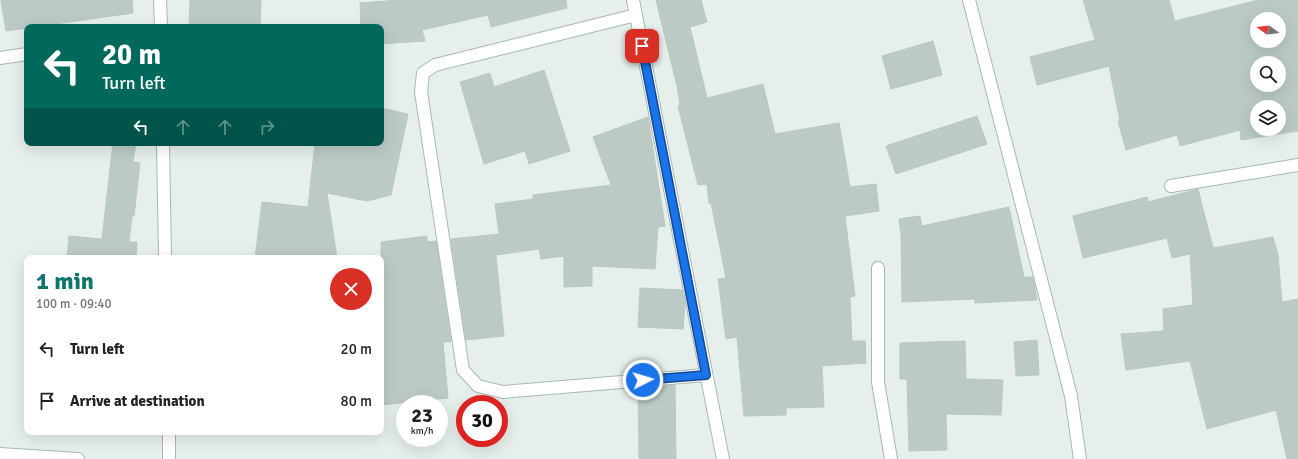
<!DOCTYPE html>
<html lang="en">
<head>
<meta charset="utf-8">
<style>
  body { margin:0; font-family:Signika,sans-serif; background:#f6f6f6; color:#222; height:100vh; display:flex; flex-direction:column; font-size:15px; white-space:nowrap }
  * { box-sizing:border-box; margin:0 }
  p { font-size:13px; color:#767676 }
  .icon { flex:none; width:22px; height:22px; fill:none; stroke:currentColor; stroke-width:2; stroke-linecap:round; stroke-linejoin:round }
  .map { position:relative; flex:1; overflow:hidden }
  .side { position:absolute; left:24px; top:255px; width:360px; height:180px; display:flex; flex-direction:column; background:#fff; border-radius:8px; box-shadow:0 4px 16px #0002 }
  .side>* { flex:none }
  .guide { position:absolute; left:24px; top:24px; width:360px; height:122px; border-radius:8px; box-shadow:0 4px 16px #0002; background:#00695c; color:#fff; overflow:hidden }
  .needle { width:26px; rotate:285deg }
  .buttons { position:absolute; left:1250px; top:12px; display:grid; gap:8px }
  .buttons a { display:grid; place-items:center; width:36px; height:36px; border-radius:50%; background:#fff; box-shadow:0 4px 16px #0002; font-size:20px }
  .speed { position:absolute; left:396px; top:395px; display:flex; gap:8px; font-size:20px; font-weight:700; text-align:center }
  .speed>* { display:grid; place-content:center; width:52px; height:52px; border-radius:50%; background:#fff; box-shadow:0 4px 16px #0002; line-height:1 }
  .speed small { font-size:10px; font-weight:400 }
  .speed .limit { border:6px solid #d22; background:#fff; color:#111 }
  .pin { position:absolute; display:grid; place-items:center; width:34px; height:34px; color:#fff; margin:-17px; border-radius:8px; box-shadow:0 2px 6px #0006 }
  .me { position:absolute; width:44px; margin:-22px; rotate:85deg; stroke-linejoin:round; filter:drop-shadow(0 0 3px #0008) }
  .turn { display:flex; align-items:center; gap:14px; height:84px; padding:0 12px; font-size:18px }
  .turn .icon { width:52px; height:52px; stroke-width:2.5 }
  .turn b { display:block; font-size:28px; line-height:34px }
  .lanes { display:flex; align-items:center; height:38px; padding:0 12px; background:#0003; justify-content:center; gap:20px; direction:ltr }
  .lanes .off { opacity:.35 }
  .round { display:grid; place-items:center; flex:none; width:42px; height:42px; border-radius:21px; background:#f6f6f6 }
  .summary { display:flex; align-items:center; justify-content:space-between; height:68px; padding:0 12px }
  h1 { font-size:24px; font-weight:800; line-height:30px; color:#0f766e }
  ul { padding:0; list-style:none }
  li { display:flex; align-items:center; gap:12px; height:52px; padding:0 12px }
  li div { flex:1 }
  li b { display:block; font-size:15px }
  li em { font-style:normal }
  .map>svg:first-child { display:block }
</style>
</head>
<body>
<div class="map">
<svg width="1298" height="459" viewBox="0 0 1298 459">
  <rect width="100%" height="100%" fill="#e6efeb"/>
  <path fill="#bbcac4" stroke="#b8c9c2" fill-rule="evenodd" d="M1 0H132L133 13 6 31Z
    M190 0H261L260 27H189Z
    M398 0H566L567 8 491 27 488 15 422 30 425 41 381 44V27H361L360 3Z
    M656 0H701L707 22 690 27 707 98 763 84 775 134 839 123 850 187 876 184 879 211 845 216 855 296 850 297 852 341H865L866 363 822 366 824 407 786 408V415L744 416 737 337 726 339 718 279 726 278 711 203 709 204 707 184 698 185 678 106 680 105 677 86Z
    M1083 0H1169L1175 21 1258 0H1298V131L1241 140 1240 130 1180 146 1177 135 1126 150 1118 121H1120L1109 66 1037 85 1030 57 1095 40ZM1257 19H1279V41H1257ZM1257 63H1279V85H1257ZM1257 107H1279V129H1257Z
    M933 41 942 75 891 89 882 56Z
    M544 70 570 151 529 164 525 151 484 164 460 82 490 73 494 87Z
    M381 108 408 114 391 195 367 201 327 193 337 258H255L262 202 308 207 315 143H381Z
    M977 116 987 144 896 174 886 146Z
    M648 117 665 226 658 227 655 269 592 266V286L564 287V256L541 259 539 249 496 255 504 336 466 340 451 239 499 234 495 204 533 199V195L611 185 593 137Z
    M113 143H136L133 162 140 163 134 216H132L129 242H137L136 258H67L69 236 102 239Z
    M1198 189 1213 248 1273 237 1278 255 1282 302 1298 299V459H1287L1276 410 1207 429 1190 361 1126 370 1121 334 1164 331 1163 309 1193 305 1190 254 1172 258 1167 238 1083 258 1073 216 1147 197 1148 202Z
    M1009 207 1024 277H1033L1037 300 975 303V299L902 302 901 235 899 219 920 216 922 226Z
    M427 236V242L436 241 451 342H443L448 398 381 405V242Z
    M640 288 682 290 685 303 683 329 638 327Z
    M1037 340 1039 375 1016 376 1014 342Z
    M965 341 966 379 1003 380 1001 415 946 414 947 450 909 451 907 379H900V343Z
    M675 385 676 459H639L638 388Z"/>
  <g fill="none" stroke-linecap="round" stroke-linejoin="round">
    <defs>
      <path id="minor" d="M160 0 161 27
        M633 0 723 459
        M969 0 1071 396 1080 459
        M636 15 435 65 423 73 421 92 463 370 478 386 503 392 706 375
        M0 58 27 54
        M163 143 165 258
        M1171 186 1298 165
        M878 268V382L891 459
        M169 432V459
        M0 454 78 459"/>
    </defs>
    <use href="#minor" stroke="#a8b8b2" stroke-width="14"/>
    <use href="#minor" stroke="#fff" stroke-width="12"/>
  </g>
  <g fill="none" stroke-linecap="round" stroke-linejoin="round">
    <defs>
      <path id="route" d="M642 46 706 375 643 380"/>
    </defs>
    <use href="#route" stroke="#114b97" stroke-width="10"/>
    <use href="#route" stroke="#1a73e8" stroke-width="7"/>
  </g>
</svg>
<div class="buttons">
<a><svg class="needle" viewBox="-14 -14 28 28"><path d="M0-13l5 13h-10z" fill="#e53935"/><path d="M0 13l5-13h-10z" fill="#767676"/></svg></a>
<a><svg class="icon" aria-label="search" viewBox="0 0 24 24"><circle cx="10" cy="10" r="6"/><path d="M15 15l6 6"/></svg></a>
<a><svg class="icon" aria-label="layers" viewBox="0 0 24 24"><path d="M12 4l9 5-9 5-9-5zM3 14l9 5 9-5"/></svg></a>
</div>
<div class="speed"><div>23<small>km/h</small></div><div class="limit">30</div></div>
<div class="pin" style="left:642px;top:46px;background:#d93025"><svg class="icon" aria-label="arrive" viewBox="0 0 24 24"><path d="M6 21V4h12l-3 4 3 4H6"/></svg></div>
<svg class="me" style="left:643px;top:380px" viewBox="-20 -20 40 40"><circle r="17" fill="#1a73e8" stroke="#fff" stroke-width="3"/><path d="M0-11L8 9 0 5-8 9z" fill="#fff"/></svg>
<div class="guide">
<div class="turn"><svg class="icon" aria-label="left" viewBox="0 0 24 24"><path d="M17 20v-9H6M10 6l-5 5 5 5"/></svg><div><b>20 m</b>Turn left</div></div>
<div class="lanes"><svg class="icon" aria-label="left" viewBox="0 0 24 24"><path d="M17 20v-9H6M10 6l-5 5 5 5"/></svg><svg class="icon off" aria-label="ahead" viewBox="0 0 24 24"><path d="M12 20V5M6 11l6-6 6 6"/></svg><svg class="icon off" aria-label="ahead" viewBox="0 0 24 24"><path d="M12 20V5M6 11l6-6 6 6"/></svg><svg class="icon off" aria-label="right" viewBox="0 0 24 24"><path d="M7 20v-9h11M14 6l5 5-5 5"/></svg></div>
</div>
<section class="side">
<div class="summary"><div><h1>1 min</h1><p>100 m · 09:40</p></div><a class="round" style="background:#d93025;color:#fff"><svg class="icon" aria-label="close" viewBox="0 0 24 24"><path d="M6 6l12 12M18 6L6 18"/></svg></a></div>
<ul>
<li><svg class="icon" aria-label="left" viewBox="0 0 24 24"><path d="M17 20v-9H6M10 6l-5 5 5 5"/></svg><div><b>Turn left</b></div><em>20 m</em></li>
<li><svg class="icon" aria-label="arrive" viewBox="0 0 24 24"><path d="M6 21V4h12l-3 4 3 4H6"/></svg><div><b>Arrive at destination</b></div><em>80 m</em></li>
</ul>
</section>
</div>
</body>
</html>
